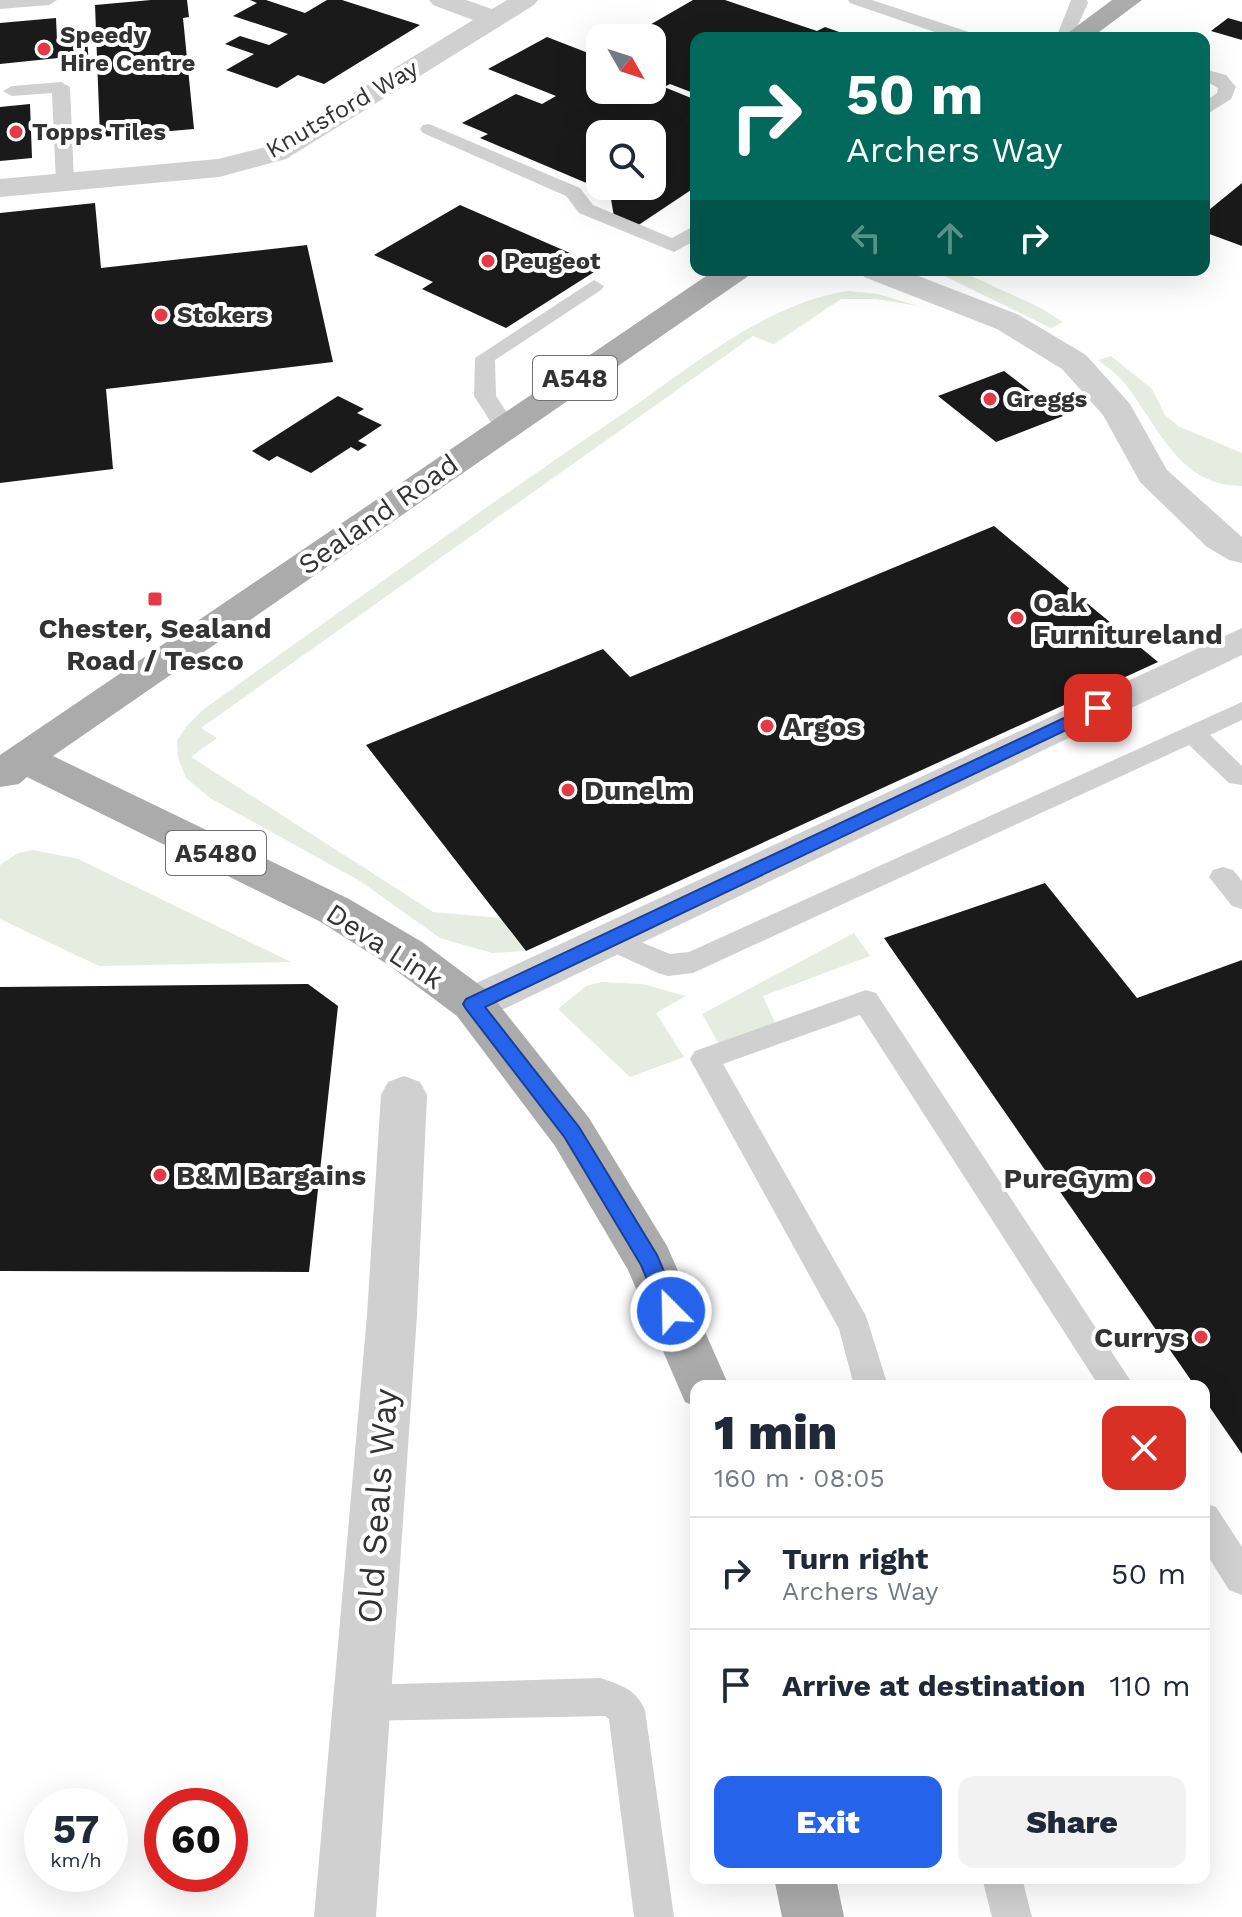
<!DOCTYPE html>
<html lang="en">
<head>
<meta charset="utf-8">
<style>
  body { margin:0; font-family:"Work Sans",sans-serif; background:#f2f2f3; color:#1f2937; height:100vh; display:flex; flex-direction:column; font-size:30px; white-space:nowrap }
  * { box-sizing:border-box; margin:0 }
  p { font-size:26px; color:#747a83 }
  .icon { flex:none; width:44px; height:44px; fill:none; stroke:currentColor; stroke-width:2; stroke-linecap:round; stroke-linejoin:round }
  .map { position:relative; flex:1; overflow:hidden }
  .panel { position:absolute; left:690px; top:1380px; width:520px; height:504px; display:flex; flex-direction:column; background:#fff; border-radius:16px; box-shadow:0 8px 32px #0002 }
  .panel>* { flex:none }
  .top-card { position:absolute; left:690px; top:32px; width:520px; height:244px; border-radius:16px; box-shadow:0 8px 32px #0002; background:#00695c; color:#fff; overflow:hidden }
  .needle { width:52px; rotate:129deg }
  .buttons { position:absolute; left:586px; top:24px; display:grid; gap:16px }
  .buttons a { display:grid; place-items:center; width:80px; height:80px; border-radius:16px; background:#fff; box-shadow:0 8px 32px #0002; font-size:40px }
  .speed { position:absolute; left:24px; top:1788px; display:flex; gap:16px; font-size:40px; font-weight:700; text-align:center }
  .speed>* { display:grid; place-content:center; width:104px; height:104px; border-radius:50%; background:#fff; box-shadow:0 8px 32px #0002; line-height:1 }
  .speed small { font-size:20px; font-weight:400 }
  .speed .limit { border:12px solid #d22; background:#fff; color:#111 }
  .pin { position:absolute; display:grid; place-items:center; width:68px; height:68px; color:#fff; margin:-34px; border-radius:16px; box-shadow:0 4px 12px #0006 }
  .me { position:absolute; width:88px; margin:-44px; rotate:337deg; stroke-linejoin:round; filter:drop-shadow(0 0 6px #0008) }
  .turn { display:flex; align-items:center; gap:28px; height:168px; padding:0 24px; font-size:36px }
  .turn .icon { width:104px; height:104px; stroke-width:2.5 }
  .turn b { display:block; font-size:56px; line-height:68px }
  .lanes { display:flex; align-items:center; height:76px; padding:0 24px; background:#0003; justify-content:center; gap:40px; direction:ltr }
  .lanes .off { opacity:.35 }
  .round { display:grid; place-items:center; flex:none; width:84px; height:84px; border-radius:16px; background:#f2f2f3 }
  .head { display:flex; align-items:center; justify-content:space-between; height:136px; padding:0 24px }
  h1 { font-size:48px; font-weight:800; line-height:60px }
  .cta { display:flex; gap:16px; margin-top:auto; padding:16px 24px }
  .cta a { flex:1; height:92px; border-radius:16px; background:#2563eb; color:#fff; font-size:32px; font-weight:800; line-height:92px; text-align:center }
  .cta a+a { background:#f2f2f3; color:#1f2937 }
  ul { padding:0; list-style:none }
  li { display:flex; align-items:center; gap:24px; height:112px; padding:0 24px; border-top:2px solid #e0e1e3 }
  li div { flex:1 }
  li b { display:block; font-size:30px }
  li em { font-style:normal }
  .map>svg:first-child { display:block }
</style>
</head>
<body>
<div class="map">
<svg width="1242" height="1917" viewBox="0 0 1242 1917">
  <rect width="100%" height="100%" fill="#fff"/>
  <path fill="#e6ecdf" d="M932 270H958L1041 308 1063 322 1051 328Z
    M848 291 878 294 918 306 877 299H841L774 344 753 336 201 728 217 738 191 757 433 912 500 918 526 951 492 953 440 938 360 881 210 798 186 778 178 758 177 741 186 727 204 709C342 610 480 510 621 415 691 368 763 304 848 291Z
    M1111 356 1152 389 1165 415 1178 426 1242 453V486C1179 486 1159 427 1126 385 1119 375 1108 368 1098 360Z
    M33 850 78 859 291 962 99 966 0 919V865L18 853Z
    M854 933 870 956 763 996 775 1023 719 1044 702 1014Z
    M601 982 642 984 686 996 656 1013 684 1057 630 1077 558 1009 586 986Z"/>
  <path fill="#1a1a1a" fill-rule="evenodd" d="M151 0H187L189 17 183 18 194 129 100 137 95 5Z
    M250 0H266L305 13 327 0H342L420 25 324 84 298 75 277 88 226 70 254 54 225 44 240 36 269 45 288 34 233 16 257 3Z
    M693 0H725L817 31 825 27 856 38H696V94L670 84 664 87 696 100V190H691L637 226 614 217 610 193 480 138 488 134 462 123 516 94 542 104 556 96 488 69 547 37 596 56 600 54V90H652V38H627ZM600 134H652V186H600Z
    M56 18 57 40 87 37 89 67 59 69 58 58 0 64V23Z
    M1228 18 1242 22V40L1211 31Z
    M30 104 32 158 0 161V107Z
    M1242 183V246L1204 232V214Z
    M95 203 101 268 307 245 333 362 106 389 113 469 0 483V213Z
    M460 205 602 267 506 328 422 289 433 282 374 255Z
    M1004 371 1063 416 996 442 938 396Z
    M338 396 364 409 357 413 382 425 358 441 367 445 358 451 351 447 311 473 277 456 269 461 252 451Z
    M994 526 1158 662 526 951 366 745 603 649 630 677Z
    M1045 883 1137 998 1242 960V1454L1204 1399V1386H1195L884 938Z
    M308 984 338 1006 309 1272 0 1271V987Z"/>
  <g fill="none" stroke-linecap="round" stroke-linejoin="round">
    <path fill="#d0d0d0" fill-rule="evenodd" d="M0 0H57L49 5 0 9Z
      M848 0H872L975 34 977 38H952L850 3Z
      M1071 0H1087L1088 3 1072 38H1056Z
      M1204 69 1226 75 1236 87 1231 99 1204 116V102L1217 93 1218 88 1204 80Z
      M61 82 70 87 74 183 65 189 56 183 52 93 12 96 3 91 12 86Z
      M429 124 580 188 593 205 672 238 696 225V240L674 252 579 213 566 196 423 133 420 129 423 125Z
      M594 280 604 286 601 290 495 360 496 396 515 425 512 430H496L474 396 475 358Z
      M1242 702V720L1210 735 1242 766V785L1229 783 1189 745 693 973 668 976 658 973 599 946 595 939 599 932 609 929 670 954 689 952Z
      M1223 867 1233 870 1242 881V909L1232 906 1209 877 1213 870Z
      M866 990 876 993 1134 1386H1099L860 1015 723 1064 866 1316 888 1386H854L839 1329 690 1059 695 1051Z
      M1204 1503 1216 1507 1242 1547V1595L1229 1590 1204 1550Z
      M600 1678C621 1685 636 1689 645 1710L674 1917H634L609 1719 605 1716 362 1721 349 1716 344 1703 349 1690 362 1685Z
      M982 1878H1022L1032 1917H992Z"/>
    <path fill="#d0d0d0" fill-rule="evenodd" d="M429 0H466L492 9 507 0H538L534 5 286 159 219 177 0 197V179L218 159 266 147 473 20 433 5Z
      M860 270H903L1019 315 1086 355 1130 404 1167 470 1242 537V563L1229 560 1207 547 1140 482 1103 415 1062 369 997 329 864 277Z
      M1242 628V655L489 1016 473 1021 457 1016 451 1004 457 992Z
      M404 1076 420 1082 427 1095 417 1315 376 1917H314L367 1315 381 1095 388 1082Z"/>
    <path fill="#ababab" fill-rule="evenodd" d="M1112 0H1142L1091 38H1061Z
      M715 270H751L747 277 53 756 349 899 422 942 489 992 589 1118 667 1246 729 1386H696V1407L685 1402 628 1270 555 1146 457 1016 390 966 319 921 27 777 19 784 0 787V755Z
      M774 1878H836L844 1917H782Z"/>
  </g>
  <path fill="#2563eb" stroke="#184099" stroke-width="2" d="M1098 702 1106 708 1104 712 485 1007 579 1127 657 1255 681 1311 678 1318 671 1320 663 1318 641 1265 565 1138 466 1009 463 1004 466 999Z"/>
  <g fill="#e63946" stroke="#fff" stroke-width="3">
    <circle cx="44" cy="49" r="8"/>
    <circle cx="16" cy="132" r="8"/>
    <circle cx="488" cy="261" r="8"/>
    <circle cx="161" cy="315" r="8"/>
    <circle cx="990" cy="399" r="8"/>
    <rect x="147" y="591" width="16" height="16" rx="4"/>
    <circle cx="1017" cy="618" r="8"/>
    <circle cx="767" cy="726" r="8"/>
    <circle cx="568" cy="790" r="8"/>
    <circle cx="160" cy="1175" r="8"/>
    <circle cx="1146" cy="1178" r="8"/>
    <circle cx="1201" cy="1337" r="8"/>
  </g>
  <g text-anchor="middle" stroke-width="8" stroke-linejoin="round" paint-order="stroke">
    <g font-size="24" font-weight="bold" fill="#333" stroke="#fff" text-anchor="start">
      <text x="60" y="43">Speedy<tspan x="60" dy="28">Hire Centre</tspan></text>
      <text x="32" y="140">Topps Tiles</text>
      <text x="504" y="269">Peugeot</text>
      <text x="177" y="323">Stokers</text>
      <text x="1006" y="407">Greggs</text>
    </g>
    <g font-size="24" fill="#333" stroke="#fff">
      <text transform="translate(342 109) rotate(-30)" y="8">Knutsford Way</text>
    </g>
    <g fill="#fff" stroke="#707070" stroke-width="2">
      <rect x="533" y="356" width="84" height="44" rx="6"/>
      <rect x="166" y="831" width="100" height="44" rx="6"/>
    </g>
    <g font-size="26" font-weight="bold" fill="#333">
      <text x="575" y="387">A548</text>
      <text x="216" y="862">A5480</text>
    </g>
    <g font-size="28" fill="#333" stroke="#fff">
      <text transform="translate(378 514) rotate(-35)" y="10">Sealand Road</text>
      <text transform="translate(385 946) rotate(33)" y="10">Deva Link</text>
    </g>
    <g font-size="28" font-weight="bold" fill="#333" stroke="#fff" text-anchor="start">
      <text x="1033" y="612">Oak<tspan x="1033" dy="32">Furnitureland</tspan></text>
      <text x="155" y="638" text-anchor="middle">Chester, Sealand<tspan x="155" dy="32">Road / Tesco</tspan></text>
      <text x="783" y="736">Argos</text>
      <text x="584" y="800">Dunelm</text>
      <text x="176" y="1185">B&amp;M Bargains</text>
      <text x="1130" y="1188" text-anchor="end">PureGym</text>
      <text x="1185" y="1347" text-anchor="end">Currys</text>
    </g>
    <g font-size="34" fill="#333" stroke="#fff">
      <text transform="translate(377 1506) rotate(-86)" y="12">Old Seals Way</text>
    </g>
  </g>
</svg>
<div class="buttons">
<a><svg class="needle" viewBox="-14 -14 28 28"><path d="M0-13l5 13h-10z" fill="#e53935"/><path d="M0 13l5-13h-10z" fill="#747a83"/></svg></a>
<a><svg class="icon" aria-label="search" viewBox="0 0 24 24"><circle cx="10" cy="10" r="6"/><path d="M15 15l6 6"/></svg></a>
</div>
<div class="speed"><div>57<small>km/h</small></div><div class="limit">60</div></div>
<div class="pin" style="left:1098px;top:708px;background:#d93025"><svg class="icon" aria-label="arrive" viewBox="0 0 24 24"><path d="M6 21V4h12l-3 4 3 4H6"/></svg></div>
<svg class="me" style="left:671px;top:1311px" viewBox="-20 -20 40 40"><circle r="17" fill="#2563eb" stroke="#fff" stroke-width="3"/><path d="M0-11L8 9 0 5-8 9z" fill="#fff"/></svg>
<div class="top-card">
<div class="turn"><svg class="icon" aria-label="right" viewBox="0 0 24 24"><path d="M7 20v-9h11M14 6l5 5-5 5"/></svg><div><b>50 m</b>Archers Way</div></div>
<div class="lanes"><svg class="icon off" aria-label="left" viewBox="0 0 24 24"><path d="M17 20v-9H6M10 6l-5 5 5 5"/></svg><svg class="icon off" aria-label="ahead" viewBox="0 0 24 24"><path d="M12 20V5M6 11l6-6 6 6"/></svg><svg class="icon" aria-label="right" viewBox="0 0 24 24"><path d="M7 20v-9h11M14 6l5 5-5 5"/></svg></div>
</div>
<section class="panel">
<div class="head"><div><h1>1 min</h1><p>160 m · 08:05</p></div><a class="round" style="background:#d93025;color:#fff"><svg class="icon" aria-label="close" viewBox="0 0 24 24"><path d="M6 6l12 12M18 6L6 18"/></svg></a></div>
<ul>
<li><svg class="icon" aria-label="right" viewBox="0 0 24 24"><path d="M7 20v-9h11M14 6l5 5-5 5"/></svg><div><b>Turn right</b><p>Archers Way</p></div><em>50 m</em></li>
<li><svg class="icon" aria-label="arrive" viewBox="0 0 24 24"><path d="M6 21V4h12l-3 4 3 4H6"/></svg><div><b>Arrive at destination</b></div><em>110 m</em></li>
</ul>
<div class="cta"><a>Exit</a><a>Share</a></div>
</section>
</div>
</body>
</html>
